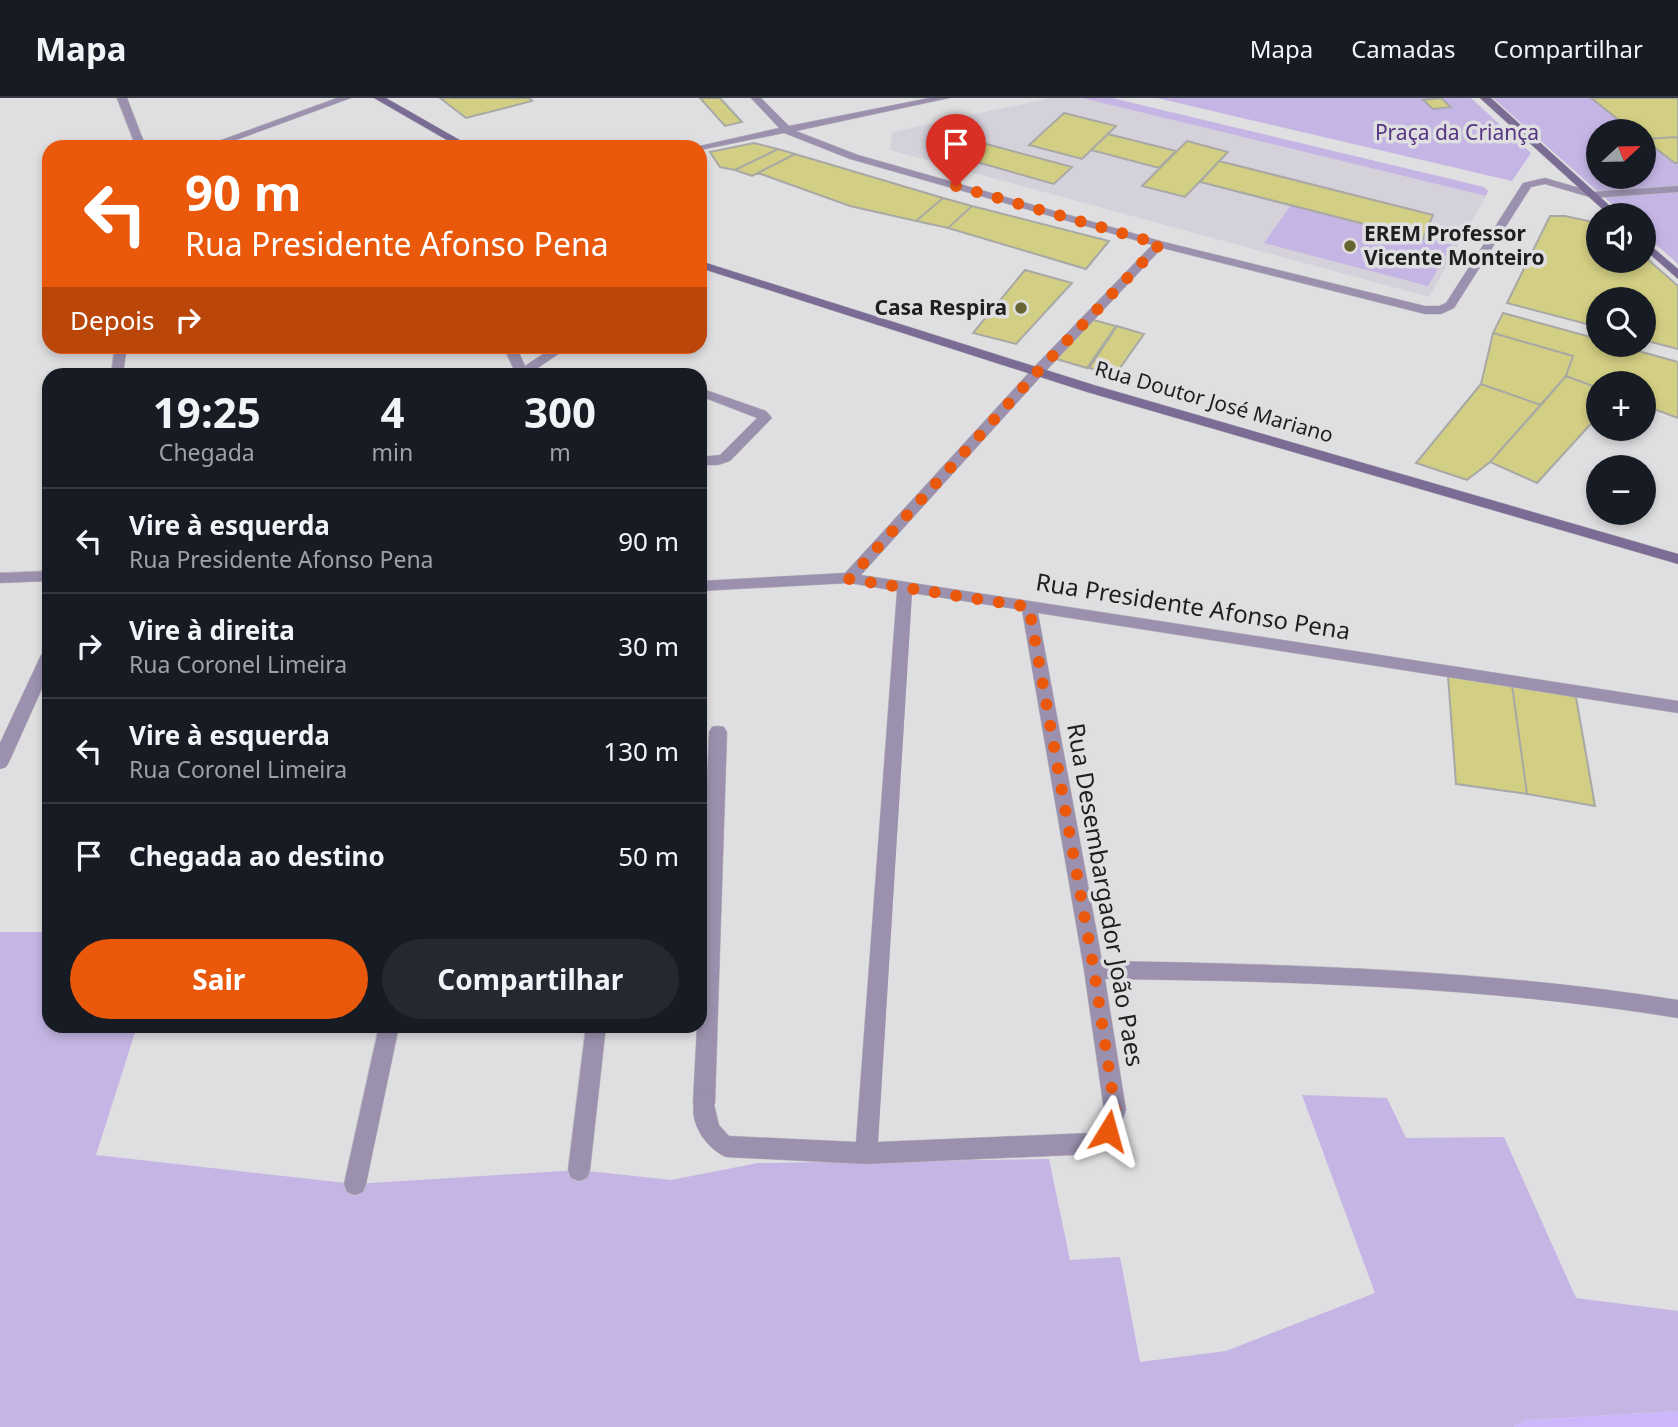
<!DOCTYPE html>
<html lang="pt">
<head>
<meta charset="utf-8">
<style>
  body { margin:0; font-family:"Noto Sans",sans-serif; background:#242831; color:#f1f3f6; height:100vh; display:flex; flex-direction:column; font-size:26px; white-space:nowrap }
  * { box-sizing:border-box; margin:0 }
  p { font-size:23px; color:#9ea1a6 }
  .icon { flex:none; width:38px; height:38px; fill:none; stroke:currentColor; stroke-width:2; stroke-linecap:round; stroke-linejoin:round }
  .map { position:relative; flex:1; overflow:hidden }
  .side { position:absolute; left:42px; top:270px; width:665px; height:665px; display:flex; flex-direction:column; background:#171b24; border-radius:21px; box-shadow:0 4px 10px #0003 }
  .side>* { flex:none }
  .guide { position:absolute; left:42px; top:42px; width:665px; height:214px; border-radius:21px; box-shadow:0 4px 10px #0003; background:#ea580c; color:#fff; overflow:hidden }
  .needle { width:46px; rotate:68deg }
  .controls { position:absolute; left:1586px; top:21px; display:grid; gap:14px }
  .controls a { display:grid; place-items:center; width:70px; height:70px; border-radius:50%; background:#171b24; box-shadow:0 4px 10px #0003; font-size:35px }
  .pin { position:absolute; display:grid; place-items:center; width:60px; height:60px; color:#fff; margin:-72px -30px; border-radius:50% 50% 50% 0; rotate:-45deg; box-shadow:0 0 7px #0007 }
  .pin .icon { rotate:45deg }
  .me { position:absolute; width:77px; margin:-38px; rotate:8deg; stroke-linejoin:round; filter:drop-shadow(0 0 5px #0008) }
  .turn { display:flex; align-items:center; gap:24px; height:147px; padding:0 28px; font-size:32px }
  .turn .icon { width:91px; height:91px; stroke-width:2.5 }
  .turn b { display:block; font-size:49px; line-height:60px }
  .then { display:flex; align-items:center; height:66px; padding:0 28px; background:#0003; gap:14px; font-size:26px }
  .eta { display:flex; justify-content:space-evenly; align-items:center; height:119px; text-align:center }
  .eta b { font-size:42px; font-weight:700; line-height:49px }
  .button { display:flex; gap:14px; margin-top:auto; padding:14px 28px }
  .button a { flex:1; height:80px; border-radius:42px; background:#ea580c; color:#fff; font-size:28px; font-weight:700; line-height:80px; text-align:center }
  .button a+a { background:#242831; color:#f1f3f6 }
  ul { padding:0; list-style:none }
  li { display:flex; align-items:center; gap:21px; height:105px; padding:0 28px; border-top:2px solid #363941 }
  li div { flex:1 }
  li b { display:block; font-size:26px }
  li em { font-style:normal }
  header { display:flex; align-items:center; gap:42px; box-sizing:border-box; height:98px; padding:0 35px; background:#171b24; border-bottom:2px solid #363941 }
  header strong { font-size:33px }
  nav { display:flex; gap:38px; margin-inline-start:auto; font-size:24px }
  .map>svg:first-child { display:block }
</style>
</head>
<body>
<header>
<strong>Mapa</strong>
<nav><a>Mapa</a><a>Camadas</a><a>Compartilhar</a></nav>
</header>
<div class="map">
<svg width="1678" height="1329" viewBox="0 0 1678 1329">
  <rect width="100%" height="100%" fill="#dfdee1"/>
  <path fill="#d4d1db" d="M1051 0H1082L1486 98 1429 199 890 52 892 34Z"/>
  <path fill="#c4b5e4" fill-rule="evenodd" d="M1082 0H1112L1484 89 1488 93 1486 98Z
    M1157 0H1471L1531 55 1512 83Z
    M1493 0H1678V166L1643 135V117H1624ZM1598 33H1643V79H1598Z
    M1291 107 1452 147 1428 188 1264 145Z
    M0 834H49V928H137L96 1057 355 1086 579 1072 671 1082 758 1065 1049 1061 1070 1162 1120 1159 1140 1264 1226 1253 1375 1195 1302 997 1387 1000 1406 1040 1504 1039 1576 1200 1678 1213V1313L1527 1322 1513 1329H0Z"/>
  <path fill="#cdb6f9" d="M1678 1313V1329H1513L1527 1322Z"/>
  <path fill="#d2ce83" stroke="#a8a8a5" stroke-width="2" d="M440 0H530L532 3 466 20Z
    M700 0H720L742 24 725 28Z
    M1441 0 1451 9 1433 11 1423 2Z
    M1591 0H1678V39L1643 41V33H1633Z
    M1064 15 1116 28 1082 61 1029 47Z
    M1108 36 1176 53 1159 70 1091 52Z
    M1678 39V65H1675L1643 41Z
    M964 40 1072 69 1054 86 945 55Z
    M1187 43 1228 54 1185 99 1142 88Z
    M754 45 778 51 735 72 720 69 710 54Z
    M778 51 795 56 752 78 735 72Z
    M795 56 943 100 916 123 850 108 758 75Z
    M1219 63 1433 117 1423 141 1200 84Z
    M943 100 972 108 948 130 916 123Z
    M972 108 1109 143 1086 171 948 130Z
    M1550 118H1565L1598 125V163H1643V157L1678 188V251L1643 242V201H1598V229L1507 205Z
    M1025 172 1072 185 1016 246 973 235Z
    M1503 215 1598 241V247H1617L1678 264V320L1643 307V285H1598V290L1566 278 1573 258 1493 235Z
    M1090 221 1116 228 1087 270 1053 260Z
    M1117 228 1144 236 1115 277 1089 270Z
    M1493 235 1573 258 1566 278 1541 307 1481 286Z
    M1566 278 1598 290V318L1537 385 1490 364Z
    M1481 286 1541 307 1490 364 1467 382 1416 365Z
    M1448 578 1512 587 1527 696 1456 686Z
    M1512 587 1576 599 1595 708 1527 696Z"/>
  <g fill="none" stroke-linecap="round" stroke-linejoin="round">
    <defs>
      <path id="service" d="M1678 88V94L1593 100 1588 97 1593 94Z
        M718 628 724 629 727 634 715 1005 712 1012 704 1015 696 1012 693 1005 697 928H700V850L709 634 712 629Z"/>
      <path id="minor" d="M117 0H127L146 49H136Z
        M337 0H351L217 49H202Z
        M751 0H761L789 28 929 0H949L796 33 858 57 1164 144 1425 208H1439L1446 205 1523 85 1545 80 1597 95V99L1593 100 1545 86 1531 89 1454 210 1441 216H1425L1162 150 1044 275 861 477 1678 603V615L1038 515 1102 863C1296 866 1487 872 1678 902V920C1488 889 1298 883 1105 881L1126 1012 1116 1040 1095 1056 866 1066 726 1059C705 1050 686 1021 696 998L704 995 712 998 719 1027 729 1038 856 1044 897 493 849 485 700 493V483L845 475 1034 269 1152 147 850 61 784 35 700 52V49H695L779 30ZM912 495 1022 512 1084 872 1104 1012 1099 1027 1090 1035 878 1044Z
        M115 248H127L123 276H111Z
        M503 248H516L525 268 555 248H570L529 276H516Z
        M645 271 655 273 656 276H640V272Z
        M700 290 766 313 772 320 730 363 718 367H700V359L720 357 757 320 700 298Z
        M49 473V483L0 485V475Z
        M49 551V575L9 664 6 669 0 671V645L41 557Z
        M379 928H399L366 1086 363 1094 355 1097 347 1094 344 1086Z
        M586 928H606L590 1072 587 1080 579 1083 571 1080 568 1072Z"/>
      <path id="secondary" d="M374 0H386L472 49H459Z
        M1480 0H1491L1620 117H1609Z
        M1643 141 1678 171V181L1643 150Z
        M700 163 1097 288 1678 456V466L1087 294 700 170Z"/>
    </defs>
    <use href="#service" stroke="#bcbcbe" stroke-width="1"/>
    <use href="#minor" stroke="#bcbcbe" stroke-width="1"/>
    <use href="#secondary" stroke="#bcbcbe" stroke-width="1"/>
    <use href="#service" fill="#9b91ae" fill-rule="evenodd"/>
    <use href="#minor" fill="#9b91ae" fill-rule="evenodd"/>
    <use href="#secondary" fill="#7a6c95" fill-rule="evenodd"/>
  </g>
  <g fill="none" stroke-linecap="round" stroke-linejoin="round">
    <path stroke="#ea580c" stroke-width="12" stroke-dasharray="0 21.6" d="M956 88 1160 146 1039 272 849 481 1029 509 1094 872 1115 1012 1108 1033"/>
  </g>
  <g fill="#686531" stroke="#dfdee1" stroke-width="2.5">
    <circle cx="1350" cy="148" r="7"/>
    <circle cx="1021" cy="210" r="7"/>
  </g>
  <g text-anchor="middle" stroke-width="7" stroke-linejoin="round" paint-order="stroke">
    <g font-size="21" fill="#553582" stroke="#dfdee1">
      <text x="1457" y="42">Praça da Criança</text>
    </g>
    <g font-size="21" font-weight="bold" fill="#1f1f20" stroke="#dfdee1" text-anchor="start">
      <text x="1364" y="143">EREM Professor<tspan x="1364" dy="24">Vicente Monteiro</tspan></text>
      <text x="1007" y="217" text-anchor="end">Casa Respira</text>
    </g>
    <g font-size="21" fill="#1f1f20" stroke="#dfdee1">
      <text transform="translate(1214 304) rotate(16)" y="7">Rua Doutor José Mariano</text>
    </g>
    <g font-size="24" fill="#1f1f20" stroke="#dfdee1">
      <text transform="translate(1193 509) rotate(9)" y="8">Rua Presidente Afonso Pena</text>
      <text transform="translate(1105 797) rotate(80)" y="8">Rua Desembargador João Paes</text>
    </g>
  </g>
</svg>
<div class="controls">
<a><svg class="needle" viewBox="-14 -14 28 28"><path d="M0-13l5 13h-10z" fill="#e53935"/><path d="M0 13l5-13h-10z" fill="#9ea1a6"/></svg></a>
<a><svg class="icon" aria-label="sound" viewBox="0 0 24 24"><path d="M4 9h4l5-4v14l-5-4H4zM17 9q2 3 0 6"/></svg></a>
<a><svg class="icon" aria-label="search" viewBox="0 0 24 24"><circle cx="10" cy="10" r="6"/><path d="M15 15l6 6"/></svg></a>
<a>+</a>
<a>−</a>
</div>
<div class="pin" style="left:956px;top:88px;background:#d93025"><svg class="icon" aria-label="arrive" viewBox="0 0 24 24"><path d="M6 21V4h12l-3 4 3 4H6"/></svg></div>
<svg class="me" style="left:1108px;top:1033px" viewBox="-20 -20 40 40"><path d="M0-17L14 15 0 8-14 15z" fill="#ea580c" stroke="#fff" stroke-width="4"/></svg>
<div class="guide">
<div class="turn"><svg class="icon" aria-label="left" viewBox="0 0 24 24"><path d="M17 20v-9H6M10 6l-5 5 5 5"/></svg><div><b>90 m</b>Rua Presidente Afonso Pena</div></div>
<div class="then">Depois<svg class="icon" aria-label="right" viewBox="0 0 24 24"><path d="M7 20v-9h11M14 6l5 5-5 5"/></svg></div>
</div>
<section class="side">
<div class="eta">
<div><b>19:25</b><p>Chegada</p></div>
<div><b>4</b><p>min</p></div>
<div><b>300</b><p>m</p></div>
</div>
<ul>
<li><svg class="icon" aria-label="left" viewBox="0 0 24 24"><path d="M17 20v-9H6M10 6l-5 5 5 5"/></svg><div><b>Vire à esquerda</b><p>Rua Presidente Afonso Pena</p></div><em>90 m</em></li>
<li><svg class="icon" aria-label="right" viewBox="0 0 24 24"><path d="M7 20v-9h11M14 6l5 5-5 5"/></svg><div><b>Vire à direita</b><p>Rua Coronel Limeira</p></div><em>30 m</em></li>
<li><svg class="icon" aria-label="left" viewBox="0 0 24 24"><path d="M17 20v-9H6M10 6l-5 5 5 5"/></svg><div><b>Vire à esquerda</b><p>Rua Coronel Limeira</p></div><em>130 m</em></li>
<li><svg class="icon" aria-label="arrive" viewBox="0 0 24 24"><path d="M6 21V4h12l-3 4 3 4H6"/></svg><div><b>Chegada ao destino</b></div><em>50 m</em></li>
</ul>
<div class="button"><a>Sair</a><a>Compartilhar</a></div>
</section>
</div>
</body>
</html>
